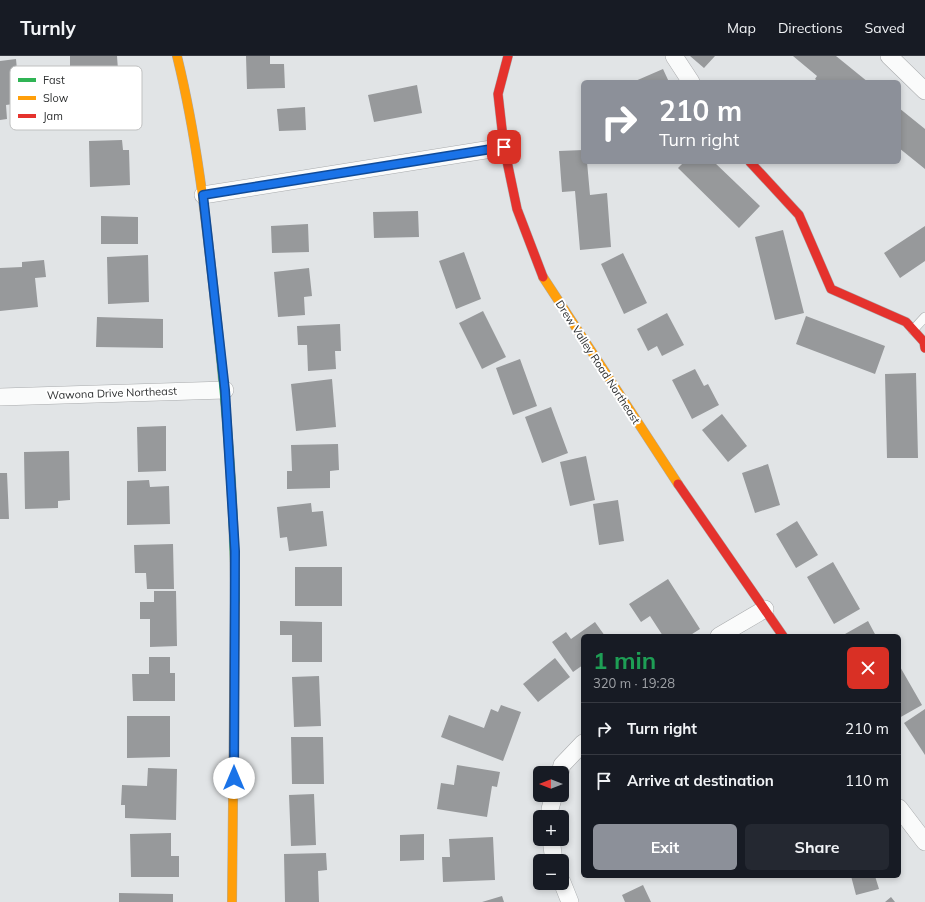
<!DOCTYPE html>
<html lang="en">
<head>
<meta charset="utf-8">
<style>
  body { margin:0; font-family:Mulish,sans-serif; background:#242831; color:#f1f3f6; height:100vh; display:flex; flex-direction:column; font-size:15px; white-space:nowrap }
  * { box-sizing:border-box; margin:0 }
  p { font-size:13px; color:#9ea1a6 }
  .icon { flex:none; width:22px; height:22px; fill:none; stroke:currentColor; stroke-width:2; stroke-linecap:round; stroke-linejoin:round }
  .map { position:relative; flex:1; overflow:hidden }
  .side { position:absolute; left:581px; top:578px; width:320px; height:244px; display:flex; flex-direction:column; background:#171b24; border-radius:6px; box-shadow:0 2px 6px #0003 }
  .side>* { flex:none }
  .hud { position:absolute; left:581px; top:24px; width:320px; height:84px; border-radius:6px; box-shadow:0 2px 6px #0003; background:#8c9099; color:#fff; overflow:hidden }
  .needle { width:26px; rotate:270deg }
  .fabs { position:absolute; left:533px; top:710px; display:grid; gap:8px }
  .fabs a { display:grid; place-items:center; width:36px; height:36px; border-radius:6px; background:#171b24; box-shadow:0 2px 6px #0003; font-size:20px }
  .pin { position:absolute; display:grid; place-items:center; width:34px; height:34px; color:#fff; margin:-17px; border-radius:8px; box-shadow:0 2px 6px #0006 }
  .me { position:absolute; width:44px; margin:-22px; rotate:0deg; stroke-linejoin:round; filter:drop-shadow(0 0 3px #0008) }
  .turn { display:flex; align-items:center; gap:14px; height:84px; padding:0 12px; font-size:18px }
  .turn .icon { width:52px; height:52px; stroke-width:2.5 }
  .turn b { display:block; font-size:28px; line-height:34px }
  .round { display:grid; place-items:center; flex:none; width:42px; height:42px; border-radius:6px; background:#242831 }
  .overview { display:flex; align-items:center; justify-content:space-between; height:68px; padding:0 12px }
  h1 { font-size:24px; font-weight:700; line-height:30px; color:#1e9e55 }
  .button { display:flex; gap:8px; margin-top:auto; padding:8px 12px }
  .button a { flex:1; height:46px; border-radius:6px; background:#8c9099; color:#fff; font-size:16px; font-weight:700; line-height:46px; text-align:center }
  .button a+a { background:#242831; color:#f1f3f6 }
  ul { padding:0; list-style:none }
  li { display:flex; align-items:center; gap:12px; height:52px; padding:0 12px; border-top:1px solid #363941 }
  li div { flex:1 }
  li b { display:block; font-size:15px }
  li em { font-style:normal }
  header { display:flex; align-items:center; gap:24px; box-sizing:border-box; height:56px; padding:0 20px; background:#171b24; border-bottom:1px solid #363941 }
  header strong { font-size:19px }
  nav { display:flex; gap:22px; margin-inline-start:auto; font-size:14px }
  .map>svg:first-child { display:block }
</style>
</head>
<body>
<header>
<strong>Turnly</strong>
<nav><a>Map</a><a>Directions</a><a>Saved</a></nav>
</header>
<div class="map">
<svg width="925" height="846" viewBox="0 0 925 846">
  <rect width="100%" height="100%" fill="#e1e4e6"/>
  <path fill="#97999b" d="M70 0H117L118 14H70Z
    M246 0H270V8H284L285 32 247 33Z
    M690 0H715L704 12Z
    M793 0H836L868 26H819L815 23 817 20Z
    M16 3 20 47 6 49 7 63 0 64V5Z
    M663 13 669 26H633Z
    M417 29 422 57 374 66 368 39Z
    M305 51 306 74 279 75 277 53Z
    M899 52 925 73V113L899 92Z
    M122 84 123 94H129L130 129 90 131 89 85Z
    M583 94V106H587L590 139 607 137 611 191 580 194 575 135 562 136 559 95Z
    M684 106H714L760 150 739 172 678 112Z
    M418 155 419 181 374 182 373 156Z
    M101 160 138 161V188H101Z
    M308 168 309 196 272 197 271 170Z
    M925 170V205L900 222 884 197Z
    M783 174 804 257 775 264 755 181Z
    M464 196 481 243 456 253 439 205Z
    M623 197 647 247 624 258 601 208Z
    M148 199 149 246 108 248 107 201Z
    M44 204 46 221 35 222 38 251 0 255V212L22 211V206Z
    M309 212 312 240 304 241 305 259 278 261 274 216Z
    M483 255 506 301 482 313 459 267Z
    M667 257 684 289 662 300 657 290 648 295 637 273Z
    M806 260 885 290 875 318 796 288Z
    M97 261 163 263V292L96 291Z
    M340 268 341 295H335L336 313 308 315 307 289H298L297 270Z
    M520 303 537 350 513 359 496 312Z
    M695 313 704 330 708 328 719 349 692 363 672 324Z
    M916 317 918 402H887L885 318Z
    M332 323 336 371 296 375 291 328Z
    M551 351 568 397 542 407 525 361Z
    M722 358 747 390 728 406 702 374Z
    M166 370V415L138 416 137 371Z
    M338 388 339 414 330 415V432L287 433V415H292L291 389Z
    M69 395 70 444 58 445V452L25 453 24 396Z
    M586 400 595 444 570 450 560 406Z
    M768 408 780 449 755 457 742 417Z
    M0 417H7L9 463H0Z
    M149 424 150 431 169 430 170 468 127 469V425Z
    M618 444 624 485 599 489 593 448Z
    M311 447 312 456 323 455 327 490 289 495 287 481 280 482 277 451Z
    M797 465 818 499 796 512 776 478Z
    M173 488 174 533H147L146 517H135L134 489Z
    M833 506 860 553 834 568 807 521Z
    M295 511H342V550H295Z
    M668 523 700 573 689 580H663L650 560 641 566 629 548Z
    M154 535H176L177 590 150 591V563H140V546H154Z
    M280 565 322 566V606H292V579H280Z
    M868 565 876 580H846L845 578Z
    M595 566 605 580H583V609L573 616 552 586 566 576 571 583Z
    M149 601H170V617H175V645H133L132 618H149Z
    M555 602 570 621 538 646 523 628Z
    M899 609 922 649 899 662Z
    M319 620 321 670 294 671 292 621Z
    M501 649 521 656 503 705 441 681 449 659 484 672 491 653 498 656Z
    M925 653V699L904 667Z
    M127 660H170V701L127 702Z
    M291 681H323L324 728H292Z
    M457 709 500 716 497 731 492 730 487 761 437 753 441 727 454 729Z
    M148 712 177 713 176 764 125 762V749H121L122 729 147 730Z
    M314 738 316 789 291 790 289 739Z
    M171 777V800H179V821H131L130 778Z
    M424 778V804L400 805V779Z
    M493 781 495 824 443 826 442 801H450L449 783Z
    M326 797 327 814 318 815 319 846H285L284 798Z
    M851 820H875L879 833 856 839Z
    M643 829 651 846H625L622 839Z
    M119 837 173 838V846H119Z
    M502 840 504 846H482Z
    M891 841 895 846H885Z"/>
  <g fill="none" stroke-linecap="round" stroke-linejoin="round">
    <defs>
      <path id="lane" d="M913 274 925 261"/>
      <path id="street" d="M674 0 691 26
        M889 0 925 35
        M203 139 504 91
        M0 341 225 334
        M719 580 765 553
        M560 717 562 709 583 687
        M899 752 925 786
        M550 761V753L554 739
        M551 783 554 805
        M562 826 570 846"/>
      <path id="fast" d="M215 246C226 346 235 446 235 547"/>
      <path id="slow" d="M177 0C197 81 206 164 215 246
        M543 221 678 428
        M232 846 235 547"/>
      <path id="jam" d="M508 0 498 38 504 91 517 153 543 221
        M750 106 799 159 831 233 906 266 924 286 925 292
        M678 428 783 580"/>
    </defs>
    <use href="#lane" stroke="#a9abad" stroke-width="10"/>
    <use href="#street" stroke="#a9abad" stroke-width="18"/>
    <use href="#fast" stroke="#a9abad" stroke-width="10"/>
    <use href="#slow" stroke="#a9abad" stroke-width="10"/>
    <use href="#jam" stroke="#a9abad" stroke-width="10"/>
    <use href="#lane" stroke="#fafbfb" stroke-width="9"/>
    <use href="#street" stroke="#fafbfb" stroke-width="17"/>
    <use href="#fast" stroke="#30b455" stroke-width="9"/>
    <use href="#slow" stroke="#ff9f0a" stroke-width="9"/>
    <use href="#jam" stroke="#e5322d" stroke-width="9"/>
  </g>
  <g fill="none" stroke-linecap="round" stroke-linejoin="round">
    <defs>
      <path id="route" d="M234 722 235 495 225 334 203 139 504 91"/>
    </defs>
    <use href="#route" stroke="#114b97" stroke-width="10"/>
    <use href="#route" stroke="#1a73e8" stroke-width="7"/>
  </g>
  <g text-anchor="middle" stroke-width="4" stroke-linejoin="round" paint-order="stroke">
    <g font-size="11" fill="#2e3031" stroke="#fff">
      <text transform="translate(598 306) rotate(57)" y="4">Drew Valley Road Northeast</text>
      <text transform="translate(112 337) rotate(-2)" y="4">Wawona Drive Northeast</text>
    </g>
  </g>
  <rect x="10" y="10" width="132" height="64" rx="6" fill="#fff" stroke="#c0c1c1" stroke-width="1"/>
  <rect x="18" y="22" width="18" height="4" fill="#30b455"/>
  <rect x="18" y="40" width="18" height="4" fill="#ff9f0a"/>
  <rect x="18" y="58" width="18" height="4" fill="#e5322d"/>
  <g font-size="11" fill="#2e3031">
    <text x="43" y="28">Fast</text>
    <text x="43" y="46">Slow</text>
    <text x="43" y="64">Jam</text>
  </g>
</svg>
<div class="fabs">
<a><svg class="needle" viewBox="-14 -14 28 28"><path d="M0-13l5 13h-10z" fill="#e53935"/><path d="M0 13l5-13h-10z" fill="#9ea1a6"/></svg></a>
<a>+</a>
<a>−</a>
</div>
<div class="pin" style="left:504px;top:91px;background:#d93025"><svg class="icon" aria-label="arrive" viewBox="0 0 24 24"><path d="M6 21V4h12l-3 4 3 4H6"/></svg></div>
<svg class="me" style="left:234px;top:722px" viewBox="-20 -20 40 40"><circle r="19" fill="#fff"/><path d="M0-13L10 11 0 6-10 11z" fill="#1a73e8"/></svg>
<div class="hud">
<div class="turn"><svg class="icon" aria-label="right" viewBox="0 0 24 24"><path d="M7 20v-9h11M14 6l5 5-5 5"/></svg><div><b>210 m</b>Turn right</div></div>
</div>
<section class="side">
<div class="overview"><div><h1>1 min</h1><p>320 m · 19:28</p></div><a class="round" style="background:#d93025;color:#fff"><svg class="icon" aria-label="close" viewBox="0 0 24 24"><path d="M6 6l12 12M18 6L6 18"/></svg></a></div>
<ul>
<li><svg class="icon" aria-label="right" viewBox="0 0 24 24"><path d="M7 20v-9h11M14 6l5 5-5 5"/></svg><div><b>Turn right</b></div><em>210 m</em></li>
<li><svg class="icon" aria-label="arrive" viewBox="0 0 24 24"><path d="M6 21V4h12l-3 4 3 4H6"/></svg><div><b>Arrive at destination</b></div><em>110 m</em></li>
</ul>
<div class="button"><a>Exit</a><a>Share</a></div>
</section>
</div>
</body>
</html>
